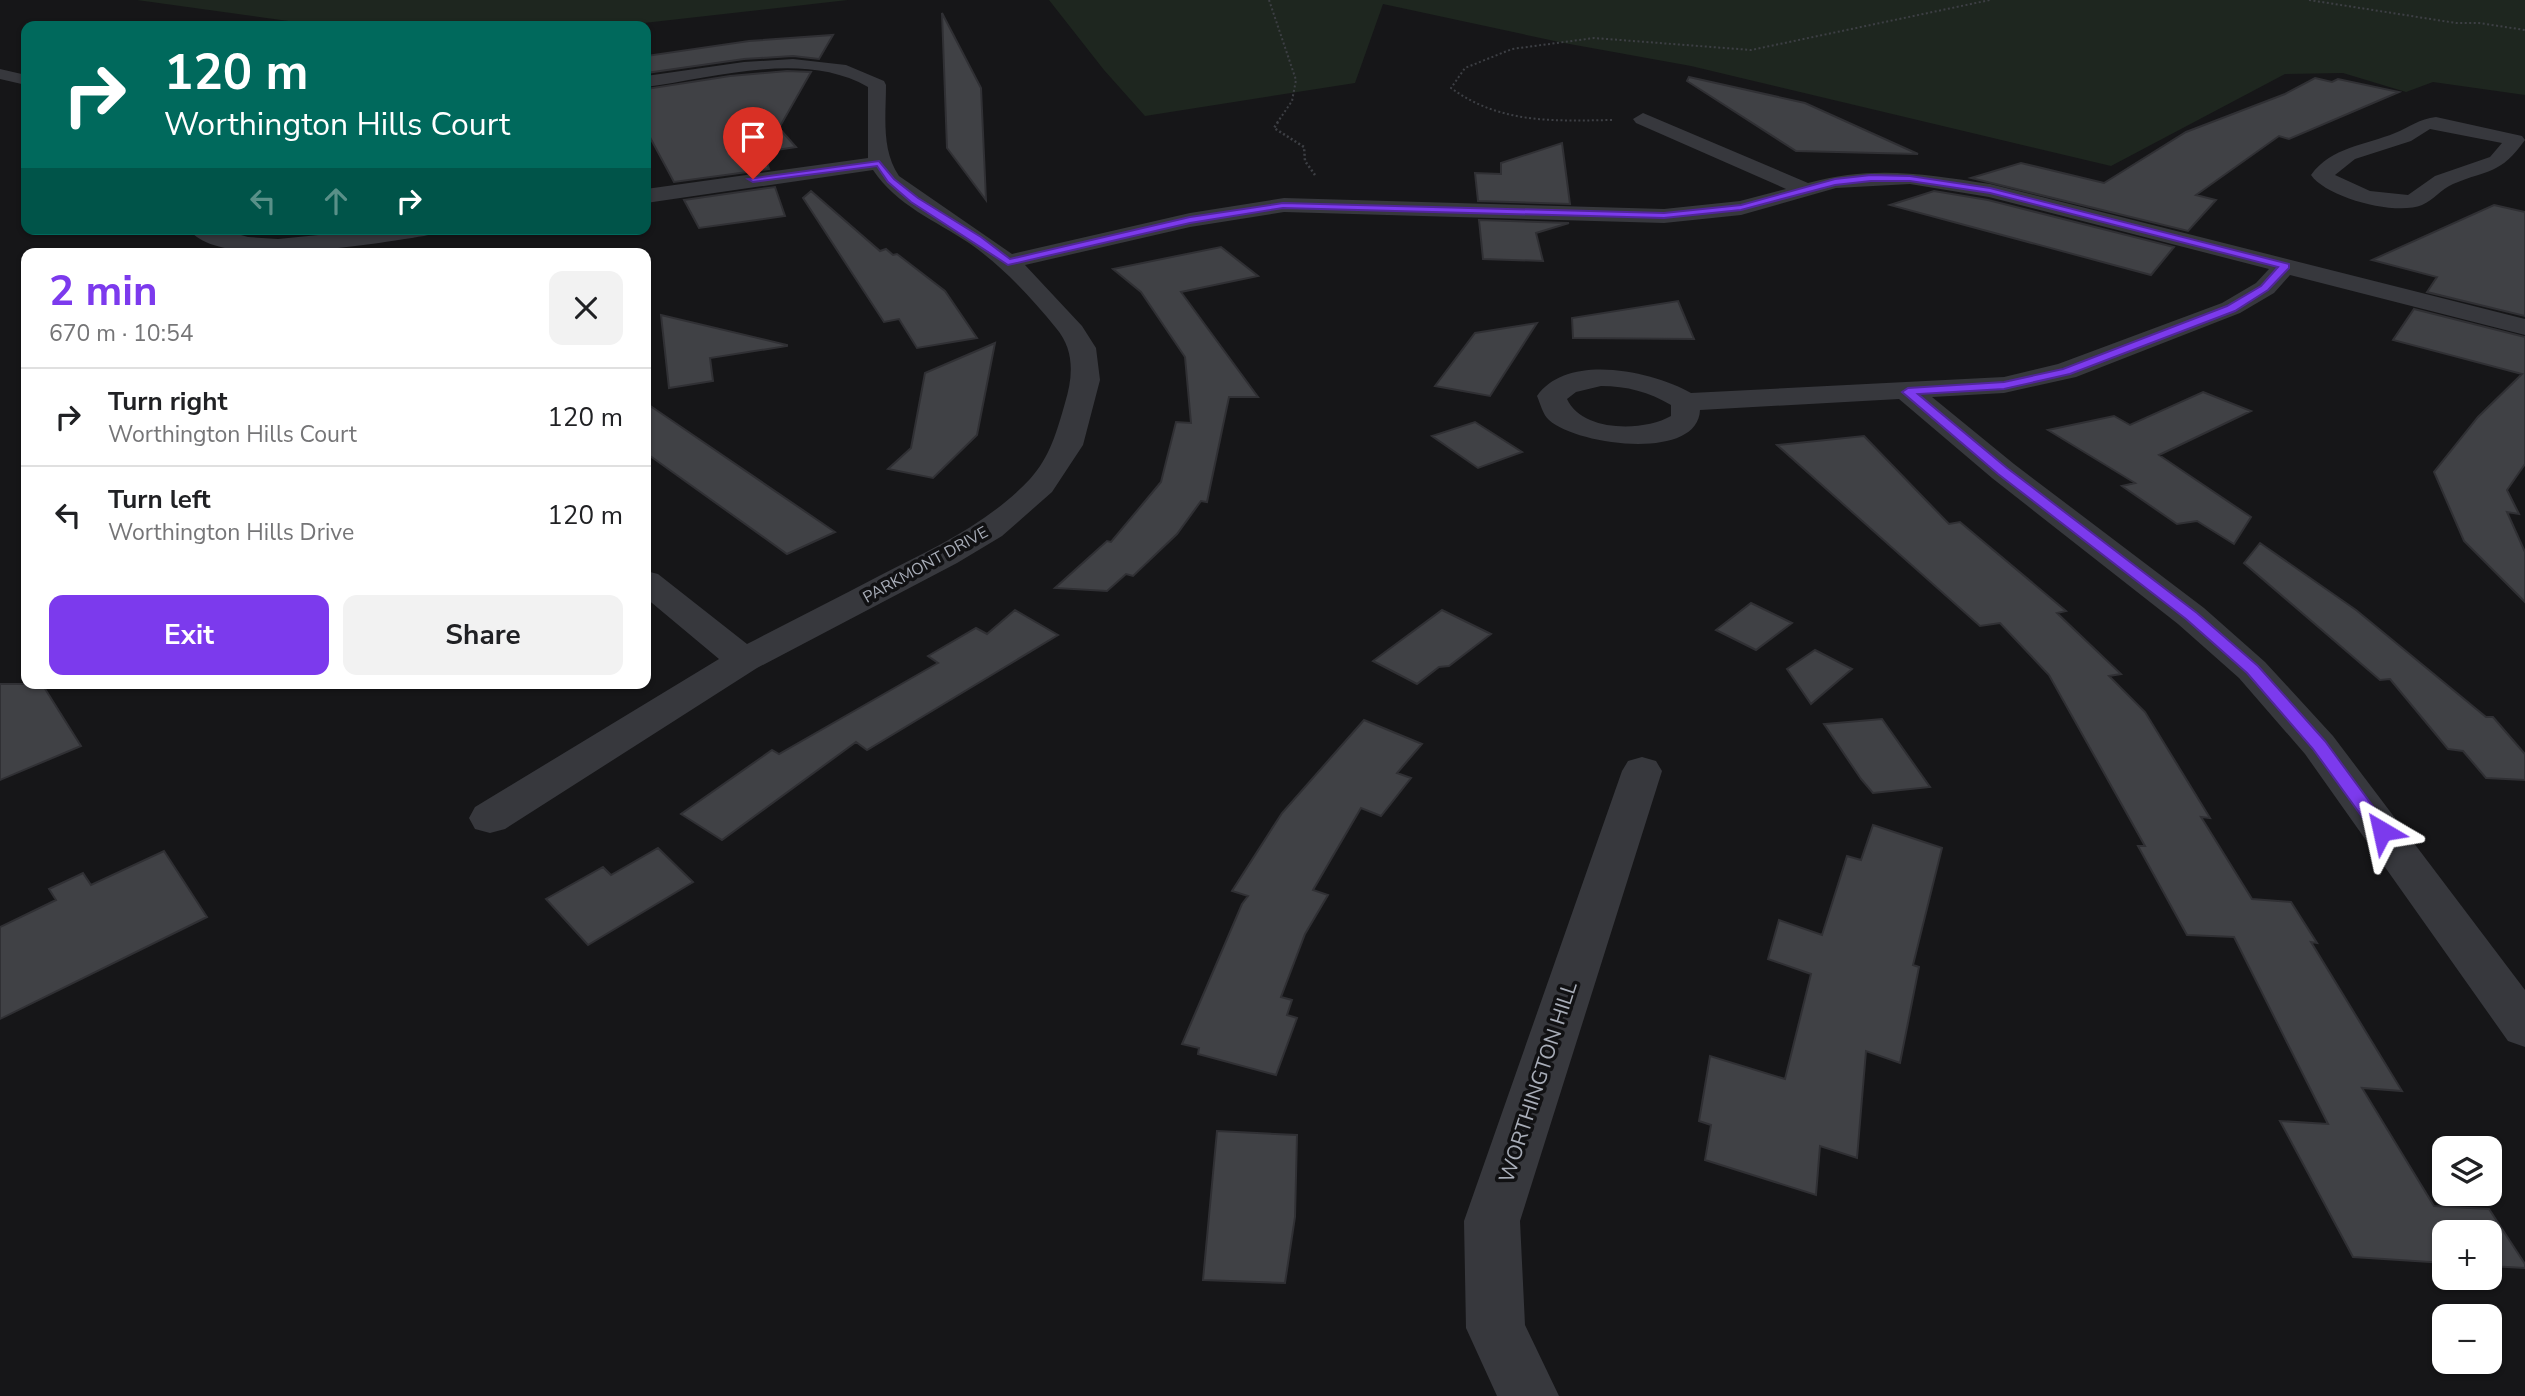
<!DOCTYPE html>
<html lang="en">
<head>
<meta charset="utf-8">
<style>
  body { margin:0; font-family:"Nunito Sans",sans-serif; background:#f2f2f2; color:#202124; height:100vh; display:flex; flex-direction:column; font-size:26px; white-space:nowrap }
  * { box-sizing:border-box; margin:0 }
  p { font-size:23px; color:#757577 }
  .icon { flex:none; width:38px; height:38px; fill:none; stroke:currentColor; stroke-width:2; stroke-linecap:round; stroke-linejoin:round }
  .map { position:relative; flex:1; overflow:hidden }
  .details { position:absolute; left:21px; top:248px; width:630px; height:441px; display:flex; flex-direction:column; background:#fff; border-radius:14px; box-shadow:0 2px 5px #0004 }
  .details>* { flex:none }
  .guide { position:absolute; left:21px; top:21px; width:630px; height:214px; border-radius:14px; box-shadow:0 2px 5px #0004; background:#00695c; color:#fff; overflow:hidden }
  .fabs { position:absolute; left:2432px; top:1136px; display:grid; gap:14px }
  .fabs a { display:grid; place-items:center; width:70px; height:70px; border-radius:14px; background:#fff; box-shadow:0 2px 5px #0004; font-size:35px }
  .pin { position:absolute; display:grid; place-items:center; width:60px; height:60px; color:#fff; margin:-72px -30px; border-radius:50% 50% 50% 0; rotate:-45deg; box-shadow:0 0 7px #0007 }
  .pin .icon { rotate:45deg }
  .me { position:absolute; width:77px; margin:-38px; rotate:324deg; stroke-linejoin:round; filter:drop-shadow(0 0 5px #0008) }
  .turn { display:flex; align-items:center; gap:24px; height:147px; padding:0 28px; font-size:32px }
  .turn .icon { width:91px; height:91px; stroke-width:2.5 }
  .turn b { display:block; font-size:49px; line-height:60px }
  .lanes { display:flex; align-items:center; height:66px; padding:0 28px; background:#0003; justify-content:center; gap:35px; direction:ltr }
  .lanes .off { opacity:.35 }
  .round { display:grid; place-items:center; flex:none; width:74px; height:74px; border-radius:14px; background:#f2f2f2 }
  .summary { display:flex; align-items:center; justify-content:space-between; height:119px; padding:0 28px }
  h1 { font-size:42px; font-weight:700; line-height:52px; color:#7c3aed }
  .cta { display:flex; gap:14px; margin-top:auto; padding:14px 28px }
  .cta a { flex:1; height:80px; border-radius:14px; background:#7c3aed; color:#fff; font-size:28px; font-weight:700; line-height:80px; text-align:center }
  .cta a+a { background:#f2f2f2; color:#202124 }
  ul { padding:0; list-style:none }
  li { display:flex; align-items:center; gap:21px; height:98px; padding:0 28px; border-top:2px solid #e0e0e0 }
  li div { flex:1 }
  li b { display:block; font-size:26px }
  li em { font-style:normal }
  .map>svg:first-child { display:block }
</style>
</head>
<body>
<div class="map">
<svg width="2525" height="1396" viewBox="0 0 2525 1396">
  <rect width="100%" height="100%" fill="#161618"/>
  <path fill="#1e261f" d="M137 0H848L617 26H324Z
    M1049 0H2525V95L2433 82 2406 92 2343 73 2285 74 2111 166 1691 66 1564 43 1383 4 1355 83 1145 116 1104 70Z"/>
  <path fill="#404145" stroke="#303034" stroke-width="2" d="M942 13 981 88 986 200 947 148Z
    M833 35 819 59 793 56 744 59 646 73V56L749 41Z
    M787 71 811 72 779 128 796 147 763 152 769 169 674 182 646 130V89L730 76Z
    M1689 77 1805 103 1918 154 1796 151 1687 81Z
    M2315 78 2332 82 2338 79 2399 92 2289 139 2279 136 2196 195 2216 200 2188 231 1971 178 2021 163 2104 183 2186 132 2285 94Z
    M1562 143 1570 204 1478 201 1475 173 1501 174V163Z
    M775 187 785 216 699 228 684 200Z
    M811 191 880 251 886 249 893 255 897 254 945 291 977 338 917 348 899 319 884 322 803 198Z
    M1934 191 1988 200 2174 247 2151 275 1890 205Z
    M2494 205 2525 212V316L2427 292 2437 277 2372 260Z
    M1479 220 1569 223 1536 233 1543 261 1483 259Z
    M1221 247 1258 276 1181 292 1258 397H1229L1207 502 1201 501 1177 534 1133 576 1126 574 1107 591 1055 588 1107 541 1111 542 1161 482 1176 422 1191 423 1185 357 1141 292 1113 269Z
    M1678 301 1694 339 1573 338 1572 318Z
    M2414 309 2525 337V464L2507 490 2519 514 2507 512 2525 552V602L2464 541 2434 472 2478 417 2522 374 2393 340Z
    M661 315 787 345V346L710 358 713 381 669 388Z
    M1537 323 1490 396 1435 386 1475 333Z
    M995 343 977 435 933 478 888 469 911 448 925 373Z
    M2203 392 2251 411 2159 455 2251 517 2234 544 2197 521 2177 524 2122 486 2135 483 2048 430 2114 416 2130 425Z
    M646 403 835 532 787 554 646 453Z
    M1475 422 1522 452 1478 468 1432 436Z
    M1864 436 1949 524 1960 522 2066 611 2057 613 2121 674 2109 676 2145 712 2210 818 2201 817 2252 899 2291 902 2317 943 2311 942 2402 1091 2362 1088 2434 1206 2489 1209 2525 1264V1268L2490 1266V1232H2445V1263L2353 1257 2280 1121 2328 1124 2234 937 2187 935 2138 846H2145L2049 675 2000 623 1980 626 1777 445Z
    M2260 543 2356 610 2486 717H2493L2525 754V780L2486 778 2463 751 2448 749 2390 679 2380 680 2244 563Z
    M1751 603 1792 623 1756 650 1716 630Z
    M1015 610 1058 635 867 750 856 742 722 840 681 814 772 750 779 754 938 663 928 656 976 628 987 634Z
    M1442 610 1491 634 1449 666 1439 667 1417 684 1373 661Z
    M1815 650 1852 669 1811 704 1787 669Z
    M0 684H42L81 746 0 780Z
    M1882 719 1930 787 1873 793 1861 779 1824 724Z
    M1364 720 1422 744 1397 773 1411 778 1381 816 1361 808 1313 890 1328 895 1305 934 1281 997 1292 1000 1287 1015 1297 1018 1276 1075 1198 1054 1199 1048 1182 1044 1242 904 1248 896 1232 891 1282 813Z
    M1873 825 1942 848 1913 965 1919 967 1900 1063 1866 1051 1857 1158 1820 1146 1816 1195 1705 1160 1711 1125 1699 1121 1710 1056 1785 1079 1811 974 1768 959 1779 920 1822 935 1847 856 1861 860Z
    M658 848 693 882 588 945 546 899 603 867 611 875Z
    M164 851 207 917 0 1019V927L56 900 49 889 83 873 91 885Z
    M1217 1131 1297 1135 1295 1217 1285 1283 1203 1280Z"/>
  <g fill="none" stroke-linecap="round" stroke-linejoin="round">
    <path stroke="#3d3f44" stroke-width="2" stroke-dasharray="2 2.5" stroke-linecap="butt" d="M1269 0 1296 80 1292 101 1277 123
      M2309 0 2456 23H2479L2525 30
      M1612 120C1554 121 1500 124 1451 88L1465 68 1512 49 1594 38 1751 50 1990 0"/>
    <path stroke="#3d3f44" stroke-width="2.5" stroke-dasharray="2 2.5" stroke-linecap="butt" d="M1278 122 1274 128 1304 147 1305 161 1315 175"/>
    <path fill="#37383d" fill-rule="evenodd" d="M793 59 846 65 884 81 886 85C886 116 881 150 899 176L1012 254 1190 213 1284 198 1664 209 1740 201 1786 189 1636 123 1633 119 1643 113 1808 183C1874 165 1924 174 1990 184L2525 319V335L2290 275 2274 293 2240 313 2076 377 2004 393 1932 397 2014 464 2204 608 2265 662 2333 736 2525 990V1047L2508 1041 2305 754 2239 678 2178 624 1992 478 1899 399 1700 410C1698 462 1576 445 1549 420 1543 415 1540 403 1537 396 1567 352 1653 371 1691 393L2004 377 2058 364 2222 303 2256 283 2269 269 1989 197 1910 184 1836 188 1741 215 1664 223 1284 212 1190 227 1025 265 1082 326 1096 348 1100 380 1083 445 1052 492 1002 536 957 563 757 668 505 829 490 833 475 829 469 818 475 807 719 659 646 598V571L658 574 747 644C791 621 835 599 879 576 932 549 989 523 1030 479 1050 457 1057 431 1065 403 1073 377 1075 350 1056 328 1031 297 1002 266 969 243 936 221 896 205 873 170L646 203V189L868 158V87C803 50 715 78 646 87V76L744 62ZM1601 386C1627 386 1649 392 1671 405V416C1643 432 1582 432 1567 399L1576 392Z
      M0 69 26 75V85L0 79Z
      M2436 117 2522 136 2525 140C2500 175 2489 169 2453 184 2441 189 2434 200 2422 205 2396 216 2327 198 2311 175 2331 147 2366 145 2395 133 2410 127 2419 119 2436 117ZM2430 129 2502 143 2490 157 2435 176 2408 195 2370 191 2335 175 2355 159 2411 141Z
      M189 229H220L248 237 278 239 379 229H435L432 234 424 236C378 243 218 272 189 229Z
      M1642 757 1656 761 1662 771 1520 1221 1525 1325 1559 1396H1497L1466 1328 1464 1221 1622 771 1628 761Z"/>
  </g>
  <path fill="#7c3aed" stroke="#51269a" stroke-width="2" d="M879 161 894 179 918 198 981 237 1010 259 1190 217 1283 203 1664 213 1741 205 1835 179 1871 175 1910 176 1990 188 2289 264V268L2268 290 2235 311 2070 374 2004 389 1918 394 2007 468 2197 613 2258 666 2325 741 2391 831 2389 836H2376L2313 749 2247 673 2186 619 1998 474 1902 392 1908 388 2004 382 2063 369 2227 306 2261 286 2278 267 1990 193 1910 181H1871L1835 185 1741 210 1664 218 1283 208 1190 223 1008 265 911 202 888 182 877 166 753 182 748 179Z"/>
  <g text-anchor="middle" stroke-width="7" stroke-linejoin="round" paint-order="stroke">
    <g font-size="16" fill="#a8adb8" stroke="#111113">
      <text transform="translate(925 564) rotate(-29)" y="6">PARKMONT DRIVE</text>
    </g>
    <g font-size="21" fill="#a8adb8" stroke="#111113">
      <text transform="translate(1538 1082) rotate(-72)" y="7">WORTHINGTON HILL</text>
    </g>
  </g>
</svg>
<div class="fabs">
<a><svg class="icon" aria-label="layers" viewBox="0 0 24 24"><path d="M12 4l9 5-9 5-9-5zM3 14l9 5 9-5"/></svg></a>
<a>+</a>
<a>−</a>
</div>
<div class="pin" style="left:753px;top:179px;background:#d93025"><svg class="icon" aria-label="arrive" viewBox="0 0 24 24"><path d="M6 21V4h12l-3 4 3 4H6"/></svg></div>
<svg class="me" style="left:2382px;top:831px" viewBox="-20 -20 40 40"><path d="M0-17L14 15 0 8-14 15z" fill="#7c3aed" stroke="#fff" stroke-width="4"/></svg>
<div class="guide">
<div class="turn"><svg class="icon" aria-label="right" viewBox="0 0 24 24"><path d="M7 20v-9h11M14 6l5 5-5 5"/></svg><div><b>120 m</b>Worthington Hills Court</div></div>
<div class="lanes"><svg class="icon off" aria-label="left" viewBox="0 0 24 24"><path d="M17 20v-9H6M10 6l-5 5 5 5"/></svg><svg class="icon off" aria-label="ahead" viewBox="0 0 24 24"><path d="M12 20V5M6 11l6-6 6 6"/></svg><svg class="icon" aria-label="right" viewBox="0 0 24 24"><path d="M7 20v-9h11M14 6l5 5-5 5"/></svg></div>
</div>
<section class="details">
<div class="summary"><div><h1>2 min</h1><p>670 m · 10:54</p></div><a class="round"><svg class="icon" aria-label="close" viewBox="0 0 24 24"><path d="M6 6l12 12M18 6L6 18"/></svg></a></div>
<ul>
<li><svg class="icon" aria-label="right" viewBox="0 0 24 24"><path d="M7 20v-9h11M14 6l5 5-5 5"/></svg><div><b>Turn right</b><p>Worthington Hills Court</p></div><em>120 m</em></li>
<li><svg class="icon" aria-label="left" viewBox="0 0 24 24"><path d="M17 20v-9H6M10 6l-5 5 5 5"/></svg><div><b>Turn left</b><p>Worthington Hills Drive</p></div><em>120 m</em></li>
</ul>
<div class="cta"><a>Exit</a><a>Share</a></div>
</section>
</div>
</body>
</html>
